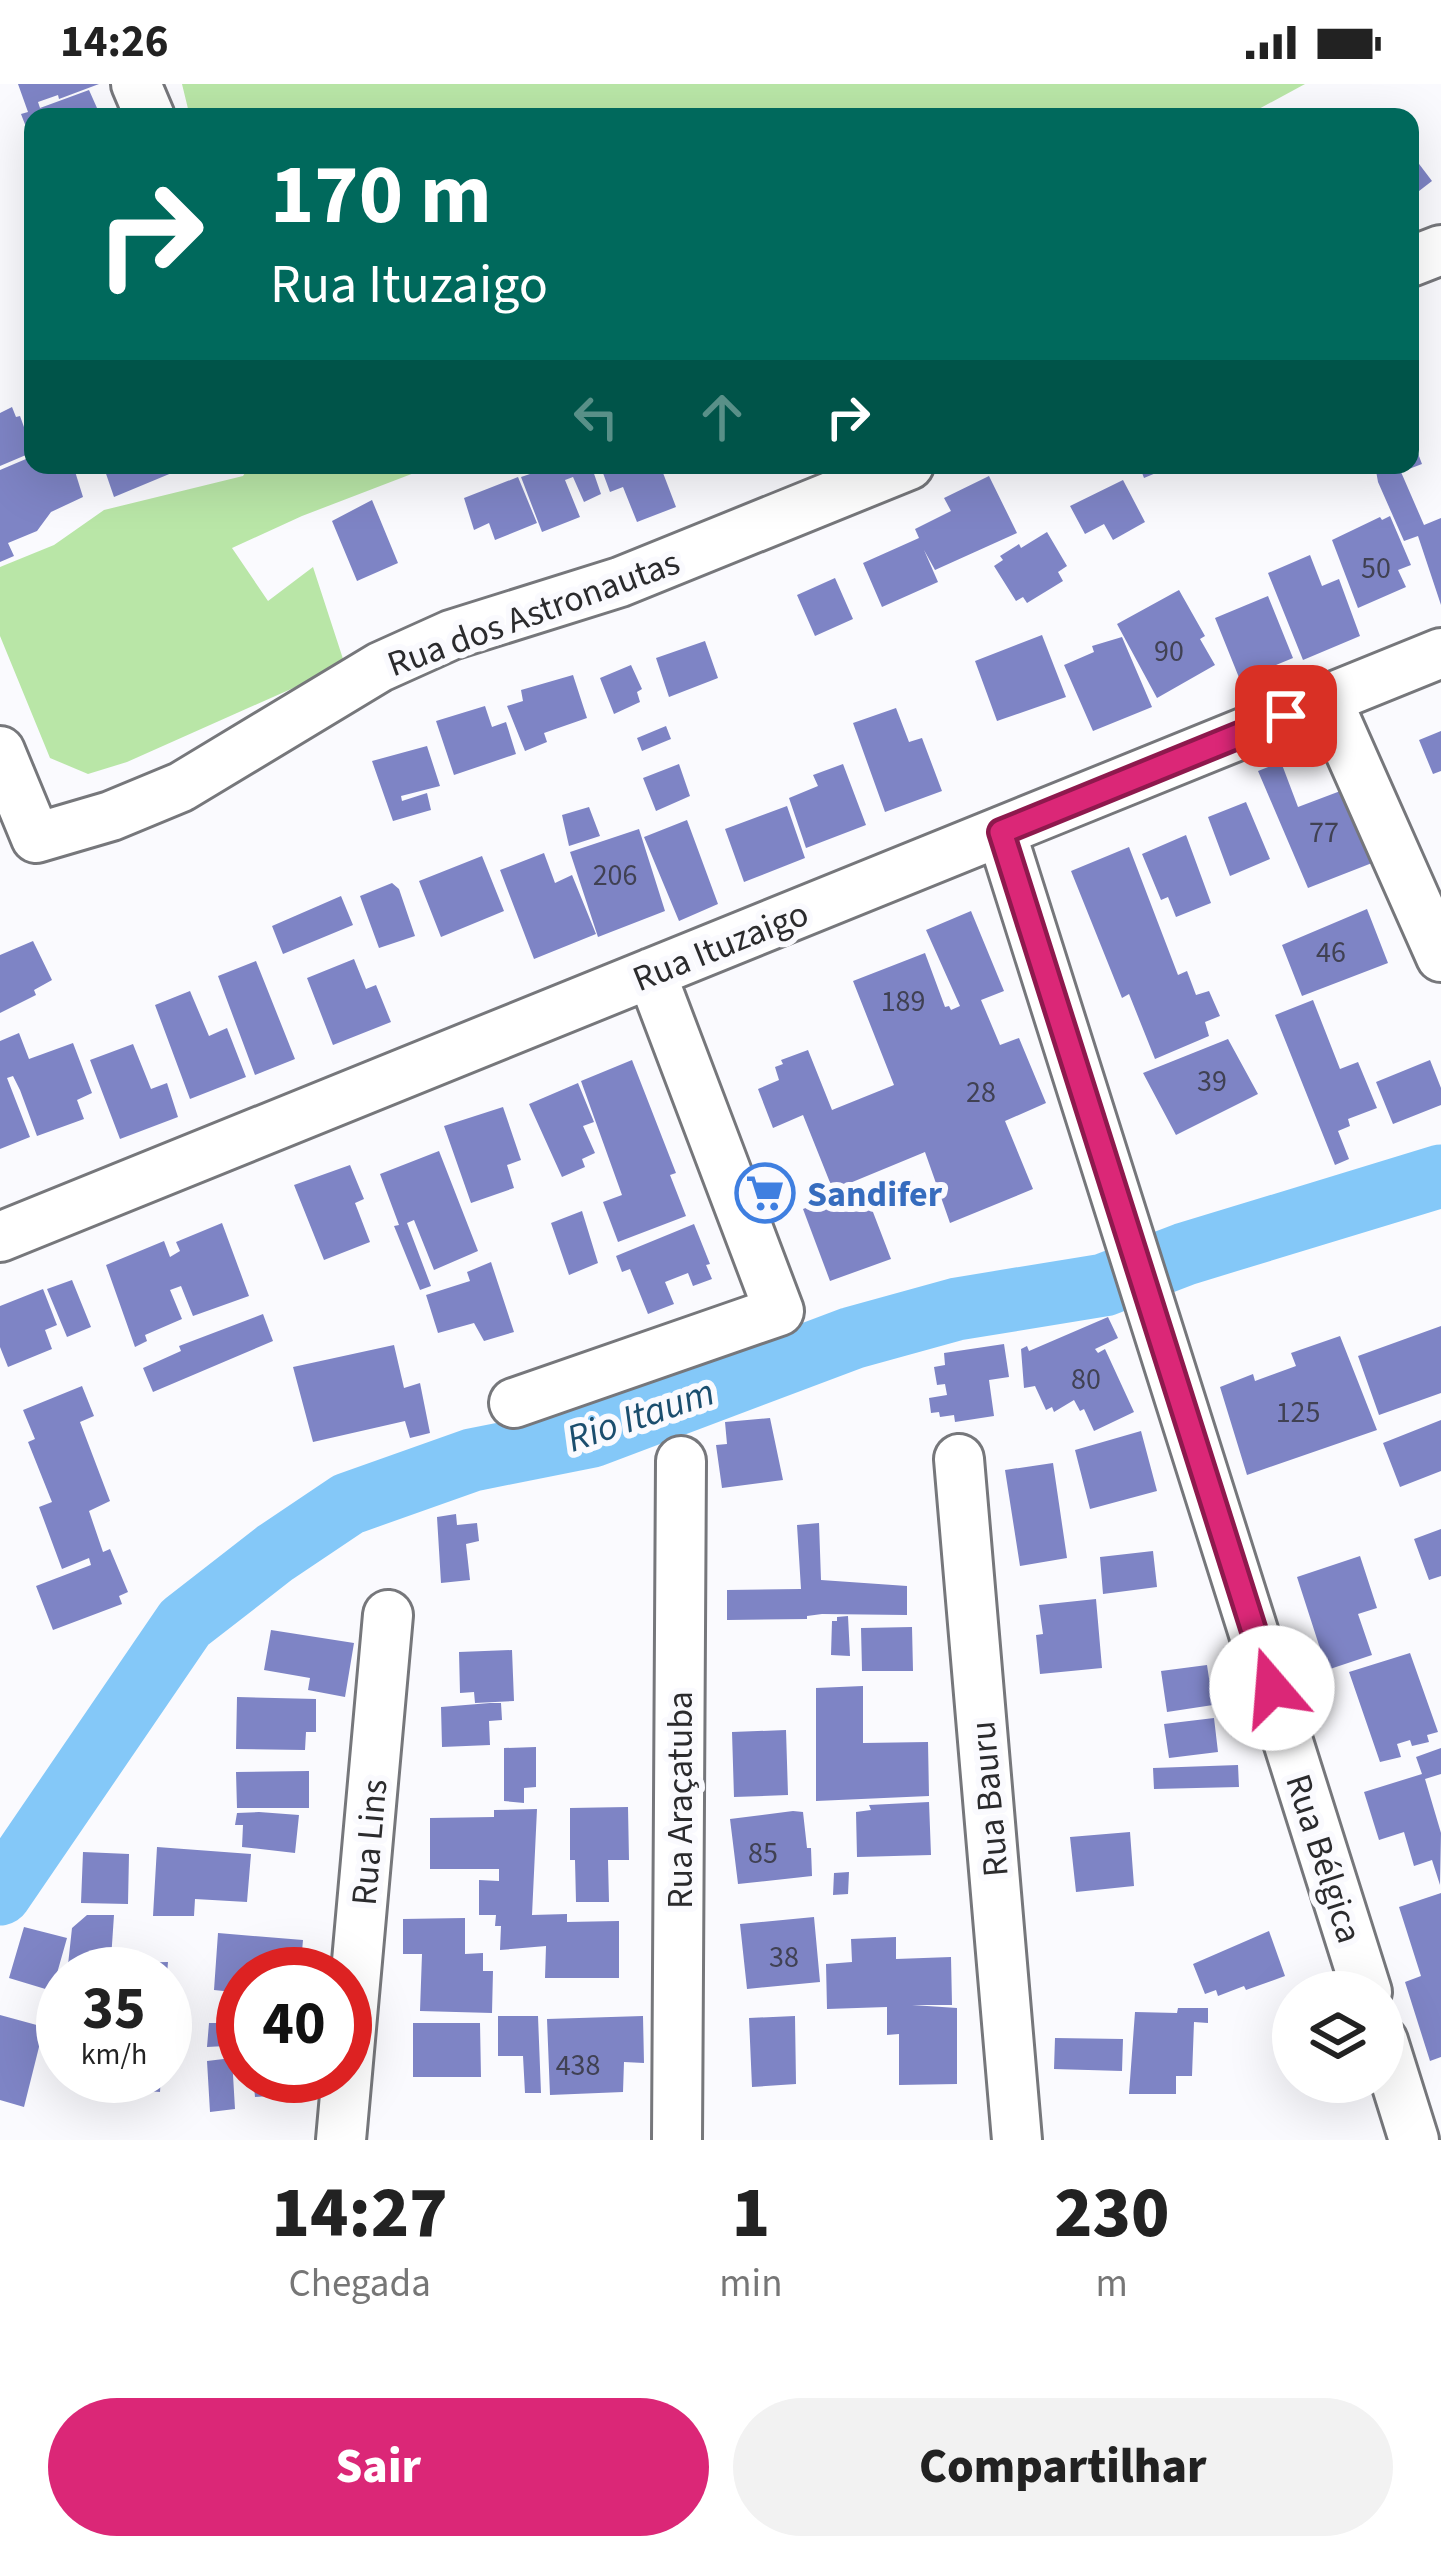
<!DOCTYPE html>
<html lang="pt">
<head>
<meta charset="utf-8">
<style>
  body { margin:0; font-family:"Source Sans 3",sans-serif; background:#f2f2f2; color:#222; height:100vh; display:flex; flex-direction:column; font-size:45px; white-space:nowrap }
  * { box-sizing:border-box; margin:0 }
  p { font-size:39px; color:#767676 }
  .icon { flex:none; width:66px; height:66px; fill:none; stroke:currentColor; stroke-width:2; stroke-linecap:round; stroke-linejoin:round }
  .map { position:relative; height:2056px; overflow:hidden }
  .drawer { display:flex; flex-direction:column; background:#fff; flex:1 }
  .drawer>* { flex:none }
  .hud { position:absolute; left:24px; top:24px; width:1395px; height:366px; border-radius:24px; box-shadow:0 12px 48px #0002; background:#00695c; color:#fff; overflow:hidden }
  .fabs { position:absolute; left:1272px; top:1887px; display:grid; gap:24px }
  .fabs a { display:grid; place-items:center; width:132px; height:132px; border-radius:50%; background:#fff; box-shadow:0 12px 48px #0002; font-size:60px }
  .speed { position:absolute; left:36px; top:1863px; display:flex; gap:24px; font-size:60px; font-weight:700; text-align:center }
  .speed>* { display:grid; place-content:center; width:156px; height:156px; border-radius:50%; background:#fff; box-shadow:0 12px 48px #0002; line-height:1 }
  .speed small { font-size:30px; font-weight:400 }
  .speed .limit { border:18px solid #d22; background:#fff; color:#111 }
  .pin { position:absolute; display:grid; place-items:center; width:102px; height:102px; color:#fff; margin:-51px; border-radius:24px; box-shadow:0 6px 18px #0006 }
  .me { position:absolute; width:132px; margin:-66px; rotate:342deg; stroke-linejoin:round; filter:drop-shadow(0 0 9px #0008) }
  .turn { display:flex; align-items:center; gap:42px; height:252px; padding:0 48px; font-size:54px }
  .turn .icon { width:156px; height:156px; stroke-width:2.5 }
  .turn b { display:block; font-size:84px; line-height:102px }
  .lanes { display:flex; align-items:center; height:114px; padding:0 48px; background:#0003; justify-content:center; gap:60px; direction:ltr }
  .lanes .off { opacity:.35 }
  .eta { display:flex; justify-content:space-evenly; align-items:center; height:204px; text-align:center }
  .eta b { font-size:72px; font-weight:800; line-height:84px }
  .cta { display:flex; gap:24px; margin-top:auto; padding:24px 48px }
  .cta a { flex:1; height:138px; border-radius:72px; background:#db2777; color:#fff; font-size:48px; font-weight:800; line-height:138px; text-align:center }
  .cta a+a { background:#f2f2f2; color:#222 }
  .status { display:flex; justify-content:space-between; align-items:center; height:84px; padding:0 60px; background:#fff; direction:ltr }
  .status svg { height:33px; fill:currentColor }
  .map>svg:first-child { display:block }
</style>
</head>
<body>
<div class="status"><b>14:26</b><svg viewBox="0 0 49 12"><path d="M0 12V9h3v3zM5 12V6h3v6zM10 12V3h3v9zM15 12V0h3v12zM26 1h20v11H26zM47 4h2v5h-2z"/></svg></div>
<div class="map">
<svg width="1441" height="2056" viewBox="0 0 1441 2056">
  <rect width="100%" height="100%" fill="#fafafe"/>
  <path fill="#b9e6a7" d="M182 0H1305L1244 33H190Z
    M250 381H435L302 432 232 464 268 517 313 483 345 581 127 678 88 690 50 674 0 552V483L54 461 104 426 243 392Z"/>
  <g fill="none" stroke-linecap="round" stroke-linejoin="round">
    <path stroke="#84c8f8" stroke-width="63" d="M0 1810 185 1539 275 1469 348 1420 472 1376 592 1352 852 1254 957 1225 1104 1201 1185 1170 1441 1092"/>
  </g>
  <path fill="#7e84c5" d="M18 0H99L59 15 58 11 38 18 40 24 89 6 101 33H33V61L21 30 28 28Z
    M1410 68 1432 97 1410 114Z
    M12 323 16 333 20 332 33 368 0 382V329Z
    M1414 359 1422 380 1401 388 1424 441 1441 434V521L1418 452 1404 457 1378 398 1375 381H1410V360Z
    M33 372V381H73L83 413 51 428 37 447 8 459 14 472 0 478V386Z
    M103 381H191L114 413Z
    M537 381H591L601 410 584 418 573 393 565 396 580 433 542 448 521 393 539 387Z
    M600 381H660L676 423 637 438 623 403 610 408Z
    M1139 381H1175L1144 394Z
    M989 392 1017 449 935 486 924 466 938 498 882 523 863 479 919 454 915 445 951 427 944 414Z
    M518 393 537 439 495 456 489 439 474 446 464 414Z
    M1123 396 1145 438 1113 456 1104 440 1085 450 1070 422Z
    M372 416 398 479 357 497 332 437Z
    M1390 432 1411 481 1398 486 1406 503 1358 524 1332 456 1380 433 1382 436Z
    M1047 448 1067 482 1058 488 1063 497 1027 519 1023 513 1016 517 994 482 1003 476 1000 472 1019 460 1021 464Z
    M1310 471 1322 502 1339 495 1360 552 1303 576 1268 489Z
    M835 494 853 535 815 552 797 511Z
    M1179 506 1205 552 1200 555 1215 581 1157 614 1117 540Z
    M1268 512 1293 574 1240 596 1215 534Z
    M1042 551 1066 613 997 637 975 577Z
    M1122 553 1152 623 1093 647 1064 581 1094 568 1092 562Z
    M705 557 718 594 669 613 656 574Z
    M631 581 642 605 637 608 640 618 614 630 600 594Z
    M573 591 587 634 544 649 547 658 525 667 507 622 523 617 521 606Z
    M485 622 492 643 506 638 516 670 454 691 436 637Z
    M896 624 909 658 922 654 942 707 885 728 853 639Z
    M666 642 671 655 642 667 637 654Z
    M1441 647V687L1433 690 1419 656Z
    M427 662 440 702 401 712 402 717 427 709 431 726 393 737 372 677Z
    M1281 678 1298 723 1343 706 1372 779 1308 804 1258 687Z
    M679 680 690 712 656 727 643 694Z
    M843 680 866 741 806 764 789 714 818 702 813 691Z
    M1246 718 1270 775 1230 792 1208 733Z
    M787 722 805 774 744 798 725 745Z
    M589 723 600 752 569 762 562 731Z
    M687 736 718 820 679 837 644 753Z
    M639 745 665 827 598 853 570 768Z
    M1186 751 1211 819 1176 833 1168 813 1161 816 1142 770Z
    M1129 763 1178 891 1187 887 1196 911 1209 907 1220 932 1205 938 1209 952 1155 975 1129 910 1122 914 1071 787Z
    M544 769 555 799 572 791 596 850 534 875 500 786Z
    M482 772 504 827 441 853 419 797Z
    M392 799 399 805 415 852 379 864 360 812Z
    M341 812 353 841 283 870 272 842Z
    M1367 825 1388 879 1302 912 1282 861Z
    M971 827 1004 907 981 916 1000 961 1019 954 1046 1019 1005 1037 1033 1105 950 1139 925 1068 833 1106 803 1031 773 1044 758 1005 779 996 775 983 783 980 781 976 808 966 832 1026 894 1001 853 897 925 869 945 923 949 922 951 926 960 922 926 846Z
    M33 857 52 896 34 906 36 911 0 929V871Z
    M354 875 366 905 376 901 391 938 333 961 307 894Z
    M256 877 295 975 255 991 218 892Z
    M190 907 209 952 227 944 246 993 190 1015 155 921Z
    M1313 916 1340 985 1358 978 1377 1024 1348 1035 1350 1042 1338 1047 1349 1075 1335 1081 1275 931Z
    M19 949 29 975 73 959 92 1009 77 1016 84 1035 37 1052 20 1006 13 992 7 994 30 1053 0 1065V957Z
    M1228 955 1258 1010 1176 1051 1143 989Z
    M133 960 151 1005 167 999 178 1033 120 1055 90 976Z
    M632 976 676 1089 670 1091 686 1132 618 1158 603 1118 622 1111 581 997Z
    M1430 976 1441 1004V1021L1393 1040 1376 998Z
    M578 999 594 1038 583 1042 595 1069 582 1075 585 1083 562 1093 529 1020Z
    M503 1023 521 1076 507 1081 514 1104 471 1119 444 1042Z
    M439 1067 478 1167 434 1186 414 1136 407 1139 431 1202 420 1206 394 1142 399 1141 380 1090Z
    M350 1081 364 1115 355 1119 370 1158 324 1176 294 1101Z
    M863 1102 891 1175 830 1197 803 1125Z
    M582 1127 598 1179 569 1191 551 1139Z
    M222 1139 249 1212 193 1232 181 1202 170 1206 182 1235 145 1251 147 1257 135 1263 106 1181 164 1157 170 1173 180 1167 176 1158Z
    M694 1140 710 1180 706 1181 712 1195 693 1202 688 1189 665 1198 674 1220 648 1230 630 1185 622 1188 616 1172Z
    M491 1178 514 1248 484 1257 474 1239 438 1249 426 1211 470 1197 467 1188Z
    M72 1196 91 1243 67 1253 47 1205Z
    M43 1205 57 1241 45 1246 52 1265 8 1283 0 1263V1222Z
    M263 1230 273 1257 153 1308 143 1284 181 1267 179 1262Z
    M1108 1233 1118 1254 1095 1265 1098 1269 1105 1265 1134 1328 1094 1347 1084 1325 1080 1327 1074 1316 1054 1328 1052 1323 1046 1326 1035 1302 1024 1304 1021 1265 1027 1262 1029 1267Z
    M1441 1242V1309L1379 1331 1358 1272Z
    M1340 1252 1377 1346 1247 1391 1220 1303 1253 1290 1255 1297 1296 1282 1291 1269Z
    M1004 1260 1009 1293 989 1296 994 1332 955 1338 954 1331 940 1333 939 1328 931 1329 929 1314 947 1311 945 1300 937 1301 934 1283 945 1281 944 1269Z
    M394 1261 404 1304 420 1299 430 1349 410 1354 405 1337 313 1358 293 1283Z
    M82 1302 94 1332 80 1338 110 1417 89 1427 103 1468 110 1465 128 1508 119 1512 122 1520 53 1546 36 1502 91 1481 89 1474 62 1485 39 1423 52 1418 28 1358 35 1355 23 1326Z
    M770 1334 783 1396 722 1404 716 1361 727 1360 725 1338Z
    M1441 1336V1387L1400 1403 1383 1359Z
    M1141 1347 1157 1407 1090 1425 1075 1366Z
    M1053 1379 1067 1474 1020 1482 1005 1386Z
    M456 1430 457 1441 477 1439 479 1457 466 1460 470 1496 441 1499 437 1433Z
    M819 1439 821 1496 907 1502V1531L822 1530 807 1532V1535L727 1536V1506L801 1505 797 1441Z
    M1441 1445V1492L1429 1496 1414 1455Z
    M1153 1467 1157 1503 1103 1510 1100 1473Z
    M1360 1472 1377 1524 1358 1530 1372 1571 1327 1586 1297 1493Z
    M1096 1515 1102 1584 1040 1590 1036 1551 1043 1550 1039 1521Z
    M848 1532 850 1572 831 1571 832 1537H837V1533Z
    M912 1543 913 1587H862L861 1544Z
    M271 1546 354 1559 345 1613 308 1606 310 1594 264 1586Z
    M512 1566 514 1617 475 1619 474 1608 460 1609 459 1568Z
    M1410 1569 1438 1648 1427 1651 1429 1658 1412 1662 1410 1656 1397 1660 1401 1673 1380 1678 1349 1588Z
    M1207 1581 1213 1621 1167 1628 1161 1587Z
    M863 1602V1659L928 1658 929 1712 816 1717V1604Z
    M237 1613 316 1615V1648H306L305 1666 236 1665Z
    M490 1619H501L502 1636 489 1637 490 1661 442 1663 441 1623Z
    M1214 1634 1218 1668 1169 1674 1164 1640Z
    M786 1646 788 1711 734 1713 732 1648Z
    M536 1663V1703L524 1704V1719L504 1717V1664Z
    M1441 1664V1690L1425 1695 1441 1749 1440 1801 1432 1776 1414 1782 1404 1748 1379 1756 1364 1708 1422 1690 1416 1673Z
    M1238 1681 1239 1703 1154 1705 1153 1684Z
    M309 1687V1724H237L236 1688Z
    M929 1718 931 1771 857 1773 856 1728 871 1726 869 1721Z
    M628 1723 629 1776H608L609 1818H576L575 1776H570V1724Z
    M537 1725 532 1831 567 1830V1838L619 1837V1894H545L546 1862 500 1866 501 1842H495L496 1831H479V1796L499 1797V1785H430V1734L494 1733V1726Z
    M793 1727 803 1728 807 1764H811L812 1792 738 1800 730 1735Z
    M259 1728 299 1731 295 1769 242 1763 243 1741H235L237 1729Z
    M1130 1748 1134 1802 1076 1808 1070 1753Z
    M157 1763 251 1770 247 1818 195 1815 194 1832H153Z
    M83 1768 129 1770 128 1820 81 1819Z
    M849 1788 848 1810 833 1811 834 1789Z
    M1441 1809V1973L1430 1977 1405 1898 1421 1892 1399 1823Z
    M87 1831H114L110 1890H67L72 1844Z
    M814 1833 820 1898 747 1905 740 1840Z
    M465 1834V1870L483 1869V1887H493L492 1929 420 1927 422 1870H403V1835Z
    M24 1843 67 1854 52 1907 9 1894Z
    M1269 1847 1285 1892 1246 1906 1244 1902 1218 1912 1216 1906 1205 1910 1193 1880Z
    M218 1849 303 1856 300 1890H243V1909L214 1906Z
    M896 1853V1875L951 1873 952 1921H912L957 1924V2000L899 2001V1950L887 1951V1923L827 1925 826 1880 852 1878 851 1855Z
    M168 1878 167 1890H118V1879Z
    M1178 1924H1208V1939L1194 1938 1192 1992H1176V2010H1129L1135 1928 1177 1929Z
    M0 1931 44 1943 24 2023 0 2016Z
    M498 1932H538L541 2009H525L523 1972H498Z
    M643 1932 644 1979 624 1978 623 2008 550 2011 547 1935Z
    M795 1932 796 2000 752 2003 749 1934Z
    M209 1939H243V1962H236V1967H226V1962L207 1963Z
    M413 1939H480L481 1993H413Z
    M1055 1954 1123 1955 1122 1987 1054 1985Z
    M232 1974 235 2025 210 2028 207 1977Z
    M108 1992H161L160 2008 107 2004Z
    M253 1992H313L314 2009 255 2013Z"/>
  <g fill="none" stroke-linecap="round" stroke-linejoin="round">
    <defs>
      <path id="minor" d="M136 0 150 33
        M1410 178 1441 166
        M1327 616 1441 873
        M0 667 36 754 111 732 181 703 380 583 451 551 620 498 909 381
        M1001 748 1367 1908
        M0 1153 1441 569
        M514 1319 779 1227 651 889
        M959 1375 1017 2056
        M1383 1957 1414 2056
        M341 2056 388 1531
        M677 2056 681 1377"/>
    </defs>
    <use href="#minor" stroke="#76777b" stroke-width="54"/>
    <use href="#minor" stroke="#fff" stroke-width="48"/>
  </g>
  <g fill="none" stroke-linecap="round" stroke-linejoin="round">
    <defs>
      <path id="route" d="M1272 1604 1001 748 1286 632"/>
    </defs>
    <use href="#route" stroke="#8e194d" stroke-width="30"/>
    <use href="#route" stroke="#db2777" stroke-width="21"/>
  </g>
  <defs>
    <symbol id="supermarket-ring" viewBox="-11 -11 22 22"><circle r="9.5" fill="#fafafe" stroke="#3f7fe0" stroke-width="1.5"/><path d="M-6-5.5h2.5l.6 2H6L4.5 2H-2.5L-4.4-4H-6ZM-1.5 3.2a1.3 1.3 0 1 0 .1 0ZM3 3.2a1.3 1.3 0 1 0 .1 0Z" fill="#3f7fe0"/></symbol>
  </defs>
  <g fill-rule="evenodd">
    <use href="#supermarket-ring" x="732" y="1076" width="66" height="66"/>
  </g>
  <g text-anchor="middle" stroke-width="12" stroke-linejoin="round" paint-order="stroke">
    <g font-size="30" fill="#404153">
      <text x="1376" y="494">50</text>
      <text x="1169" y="577">90</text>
      <text x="1324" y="758">77</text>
      <text x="615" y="801">206</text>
      <text x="1331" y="878">46</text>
      <text x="903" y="927">189</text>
      <text x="1212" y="1007">39</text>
      <text x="981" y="1018">28</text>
      <text x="1086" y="1305">80</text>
      <text x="1298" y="1338">125</text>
      <text x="763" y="1779">85</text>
      <text x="784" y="1883">38</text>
      <text x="578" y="1991">438</text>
    </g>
    <g font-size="36" fill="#2b2b2d" stroke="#fafafe">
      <text transform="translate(533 528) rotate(-20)" y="13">Rua dos Astronautas</text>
      <text transform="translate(720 861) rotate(-22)" y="13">Rua Ituzaigo</text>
      <text transform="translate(988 1715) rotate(-95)" y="13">Rua Bauru</text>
      <text transform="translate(679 1716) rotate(-90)" y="13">Rua Araçatuba</text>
      <text transform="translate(368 1758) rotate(-85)" y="13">Rua Lins</text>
      <text transform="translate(1325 1774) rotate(72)" y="13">Rua Bélgica</text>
    </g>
    <g font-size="36" font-weight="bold" fill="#366cbe" stroke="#fafafe" text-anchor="start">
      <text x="807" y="1122">Sandifer</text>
    </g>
    <g font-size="39" font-style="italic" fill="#1b4e6e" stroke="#fafafe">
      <text transform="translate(640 1330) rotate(-19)" y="14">Rio Itaum</text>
    </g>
  </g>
</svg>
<div class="fabs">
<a><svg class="icon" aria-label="layers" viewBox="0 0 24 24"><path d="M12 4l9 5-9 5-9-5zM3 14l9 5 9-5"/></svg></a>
</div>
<div class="speed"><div>35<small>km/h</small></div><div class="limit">40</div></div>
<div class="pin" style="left:1286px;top:632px;background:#d93025"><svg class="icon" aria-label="arrive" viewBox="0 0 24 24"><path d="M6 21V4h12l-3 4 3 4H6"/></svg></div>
<svg class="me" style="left:1272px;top:1604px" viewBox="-20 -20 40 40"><circle r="19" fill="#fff"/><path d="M0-13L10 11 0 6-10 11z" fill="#db2777"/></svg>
<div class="hud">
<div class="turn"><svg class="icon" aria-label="right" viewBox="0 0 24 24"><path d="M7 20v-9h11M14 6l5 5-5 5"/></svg><div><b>170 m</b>Rua Ituzaigo</div></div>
<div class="lanes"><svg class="icon off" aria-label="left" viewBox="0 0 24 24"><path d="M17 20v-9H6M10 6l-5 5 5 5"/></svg><svg class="icon off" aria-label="ahead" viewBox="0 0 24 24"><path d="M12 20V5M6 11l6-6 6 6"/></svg><svg class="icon" aria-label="right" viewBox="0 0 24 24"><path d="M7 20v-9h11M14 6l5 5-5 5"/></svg></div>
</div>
</div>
<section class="drawer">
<div class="eta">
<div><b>14:27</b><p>Chegada</p></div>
<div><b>1</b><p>min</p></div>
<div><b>230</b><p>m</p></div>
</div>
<div class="cta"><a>Sair</a><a>Compartilhar</a></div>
</section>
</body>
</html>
